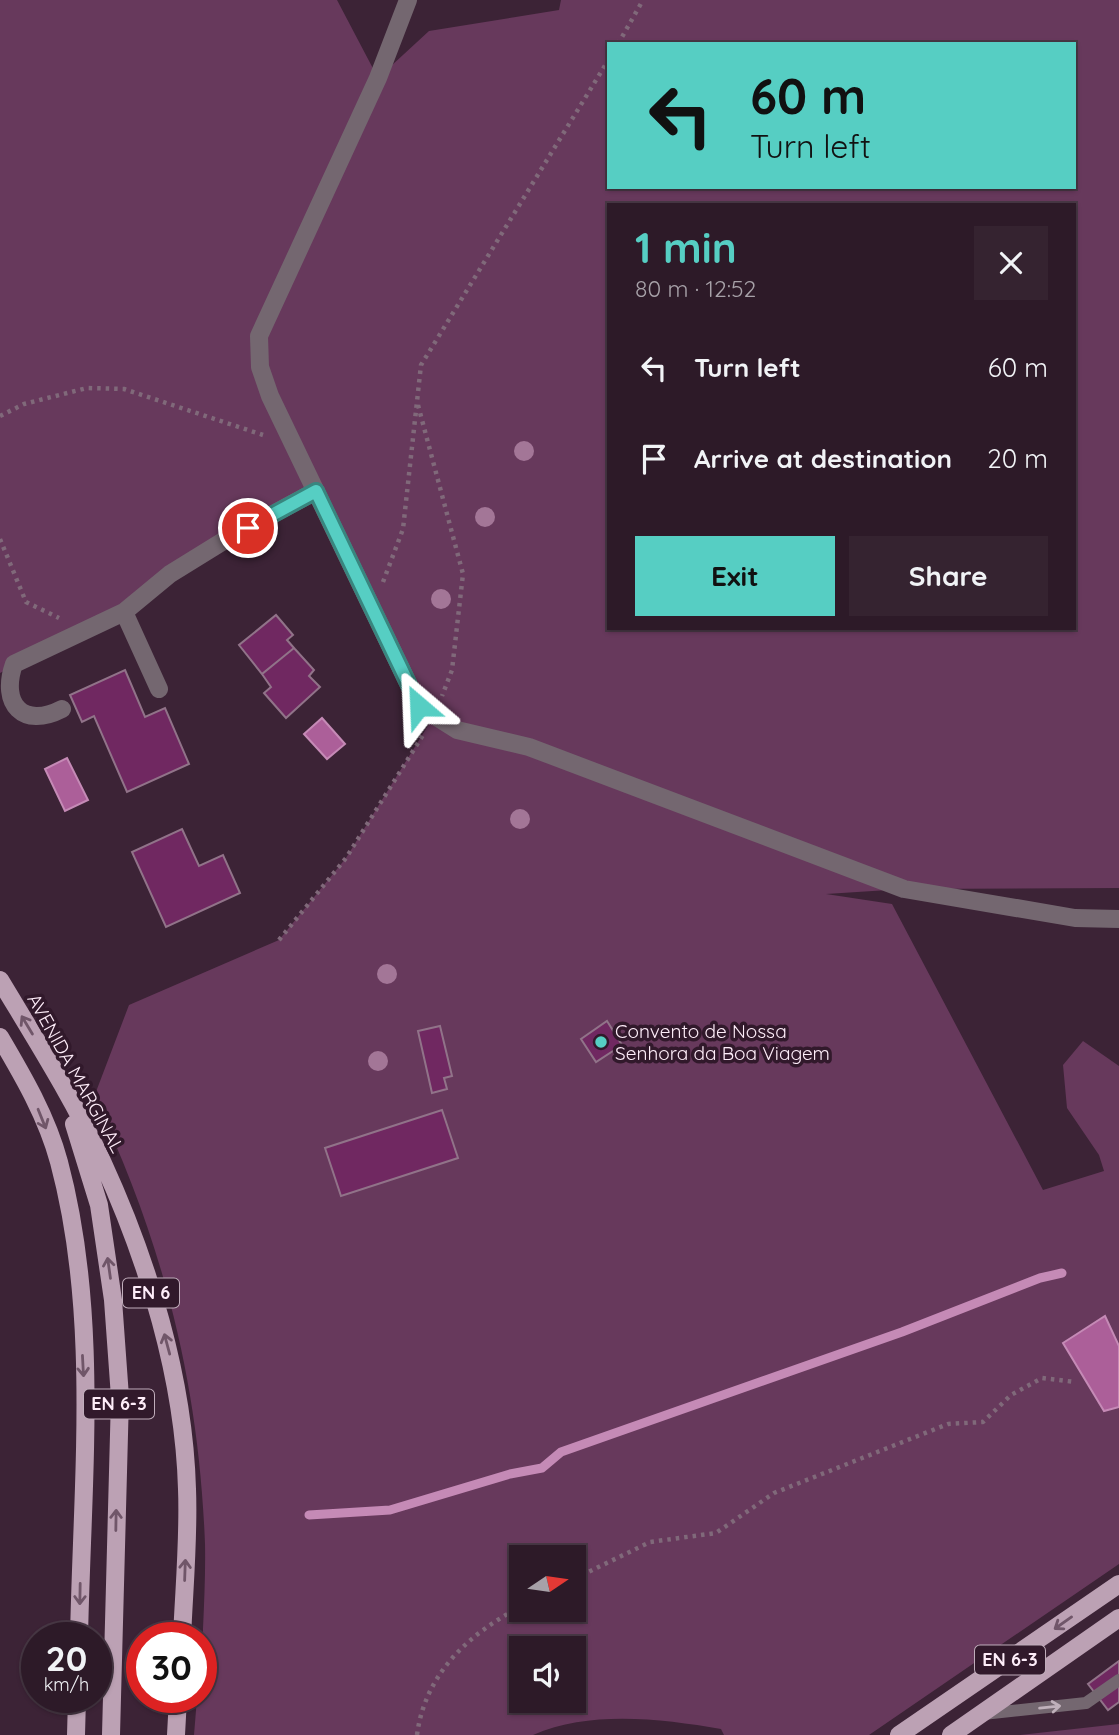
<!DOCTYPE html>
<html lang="en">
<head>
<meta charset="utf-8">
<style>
  body { margin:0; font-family:Quicksand,sans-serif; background:#352330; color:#f1f3f6; height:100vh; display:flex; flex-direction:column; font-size:26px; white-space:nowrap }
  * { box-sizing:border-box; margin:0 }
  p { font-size:23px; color:#a7a1a8 }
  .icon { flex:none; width:38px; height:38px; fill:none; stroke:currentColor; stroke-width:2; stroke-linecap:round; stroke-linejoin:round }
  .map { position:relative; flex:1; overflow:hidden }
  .drawer { position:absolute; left:607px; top:203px; width:469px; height:427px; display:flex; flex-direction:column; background:#2d1a28; border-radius:0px; box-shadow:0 2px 5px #0004,0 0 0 2px #483845 }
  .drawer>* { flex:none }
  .top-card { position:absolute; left:607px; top:42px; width:469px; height:147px; border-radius:0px; box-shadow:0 2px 5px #0004,0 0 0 2px #483845; background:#56cec3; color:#111; overflow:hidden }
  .needle { width:46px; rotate:77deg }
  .controls { position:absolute; left:509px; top:1545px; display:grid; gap:14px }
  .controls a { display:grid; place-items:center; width:77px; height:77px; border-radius:0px; background:#2d1a28; box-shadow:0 2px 5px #0004,0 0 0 2px #483845; font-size:35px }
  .speed { position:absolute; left:21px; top:1622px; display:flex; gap:14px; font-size:35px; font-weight:700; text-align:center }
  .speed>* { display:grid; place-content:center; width:91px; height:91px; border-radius:50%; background:#2d1a28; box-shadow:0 2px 5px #0004,0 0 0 2px #483845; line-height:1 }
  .speed small { font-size:18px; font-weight:400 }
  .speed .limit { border:10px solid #d22; background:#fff; color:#111 }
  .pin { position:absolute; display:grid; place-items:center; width:60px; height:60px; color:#fff; margin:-30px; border:4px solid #fff; border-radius:50%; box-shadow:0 2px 7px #0007 }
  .me { position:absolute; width:77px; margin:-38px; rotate:334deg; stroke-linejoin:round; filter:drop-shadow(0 0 5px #0008) }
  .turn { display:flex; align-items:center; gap:24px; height:147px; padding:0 28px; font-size:32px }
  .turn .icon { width:91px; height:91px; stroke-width:2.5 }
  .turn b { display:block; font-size:49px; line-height:60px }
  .round { display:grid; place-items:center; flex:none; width:74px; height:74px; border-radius:0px; background:#352330 }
  .headline { display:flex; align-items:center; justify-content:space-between; height:119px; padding:0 28px }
  h1 { font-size:42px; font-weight:700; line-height:52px; color:#56cec3 }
  .primary-button { display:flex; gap:14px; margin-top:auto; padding:14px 28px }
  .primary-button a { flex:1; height:80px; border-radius:0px; background:#56cec3; color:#111; font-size:28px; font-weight:700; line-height:80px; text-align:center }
  .primary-button a+a { background:#352330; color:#f1f3f6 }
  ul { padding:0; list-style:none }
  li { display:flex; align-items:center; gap:21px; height:91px; padding:0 28px }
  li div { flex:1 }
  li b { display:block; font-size:26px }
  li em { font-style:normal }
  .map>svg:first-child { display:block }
</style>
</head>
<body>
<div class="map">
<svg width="1119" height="1735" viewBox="0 0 1119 1735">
  <rect width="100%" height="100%" fill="#3c2336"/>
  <path fill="#67395c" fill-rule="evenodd" d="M0 0H337L378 78 429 31 559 10 561 0H1119V888L904 889 826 894 892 904 1043 1190 1104 1171 1099 1155 1067 1108 1063 1065 1083 1041 1119 1066V1564L869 1735H724L721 1729C661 1719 591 1710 533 1735H194L197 1698H201C201 1647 206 1594 205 1544 199 1384 163 1241 94 1097L129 1005 279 940 346 858 434 716 416 700 315 492 85 630 0 673ZM609 44H1074V187H609ZM609 205H1074V628H609ZM522 1558H574V1610H522ZM522 1648H574V1701H522Z
    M1119 1724V1735H1020Z"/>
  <path fill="#ac5f99" stroke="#c58ab6" stroke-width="2" d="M322 718 345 744 327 759 304 734Z
    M67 758 88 800 65 811 45 769Z
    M1105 1316 1119 1346V1407L1104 1411 1063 1343Z"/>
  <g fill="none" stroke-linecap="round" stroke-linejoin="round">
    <path stroke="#c58ab6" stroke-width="9" d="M309 1515 390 1510 510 1474 542 1468 561 1452 902 1332 1040 1278 1062 1273"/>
  </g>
  <path fill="#702861" stroke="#917389" stroke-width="2" d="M276 615 293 635 287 640 294 648 262 674 239 645Z
    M294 648 314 670 309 676 320 687 286 718 264 693 271 687 262 674Z
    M125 670 145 717 165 708 189 764 127 792 94 716 82 722 70 695Z
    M182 829 199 866 223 855 240 893 166 927 132 852Z
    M607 1021 622 1045 596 1062 581 1039Z
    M440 1026 452 1076 444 1078 447 1089 432 1093 418 1031Z
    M442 1110 458 1158 341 1196 325 1148Z
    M1119 1661V1702L1108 1710 1088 1684Z"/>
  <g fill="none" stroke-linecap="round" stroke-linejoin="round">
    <path stroke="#80697a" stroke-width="4.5" stroke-dasharray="3.5 5" stroke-linecap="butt" d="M618 44 643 0
      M418 405 463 574 452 670 442 696
      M0 416 24 404 87 388 124 389 263 435
      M0 539 26 602 59 618
      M383 582 403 529 421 365 609 59
      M279 940 346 858 423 735
      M574 1579 650 1542 716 1533 774 1493 948 1424 983 1422 1011 1395 1042 1378 1075 1382
      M417 1735C425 1674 468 1634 522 1606"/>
    <path stroke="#746770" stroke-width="12" d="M983 1714 1086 1703 1119 1680"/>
    <path stroke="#746770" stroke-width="18" d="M408 0 378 78 259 336 260 367 270 396 419 706 457 730 529 747 904 889 1075 918 1119 919
      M124 612 159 689
      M62 709C23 729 0 704 14 664L124 612 170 574 225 540 316 491"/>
    <path stroke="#bca1b4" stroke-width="18" d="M0 980C36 1040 73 1098 102 1161 148 1261 184 1378 187 1489 189 1538 184 1589 182 1638
      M0 1037C23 1076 47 1117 59 1162 100 1315 82 1481 79 1638
      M74 1124 99 1205 113 1300 120 1397 111 1735
      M76 1735 77 1698
      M176 1735 178 1698
      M899 1735 1119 1584
      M951 1735 1119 1618"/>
  </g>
  <g fill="#a37697">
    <circle cx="524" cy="451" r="10"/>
    <circle cx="485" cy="517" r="10"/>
    <circle cx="441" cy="599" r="10"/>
    <circle cx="520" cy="819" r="10"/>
    <circle cx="387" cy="974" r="10"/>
    <circle cx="378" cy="1061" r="10"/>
  </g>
  <defs><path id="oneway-shaft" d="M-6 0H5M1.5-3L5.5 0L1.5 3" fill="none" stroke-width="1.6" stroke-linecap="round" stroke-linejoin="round" transform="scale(1.75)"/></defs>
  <g stroke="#705669">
    <use href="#oneway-shaft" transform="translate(27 1025) rotate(-121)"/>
    <use href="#oneway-shaft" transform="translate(42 1119) rotate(68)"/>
    <use href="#oneway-shaft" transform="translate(109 1268) rotate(-98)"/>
    <use href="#oneway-shaft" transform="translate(167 1344) rotate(-105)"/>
    <use href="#oneway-shaft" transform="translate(83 1366) rotate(87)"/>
    <use href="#oneway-shaft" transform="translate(116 1520) rotate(-89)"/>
    <use href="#oneway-shaft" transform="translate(185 1570) rotate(-88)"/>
    <use href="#oneway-shaft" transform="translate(80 1594) rotate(91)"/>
    <use href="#oneway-shaft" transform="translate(1063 1623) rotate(145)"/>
  </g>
  <use stroke="#c0b1bb" href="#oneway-shaft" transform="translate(1050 1707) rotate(-6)"/>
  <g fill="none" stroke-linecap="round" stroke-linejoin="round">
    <defs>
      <path id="route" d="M248 528 316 491 419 706"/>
    </defs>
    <use href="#route" stroke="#38867f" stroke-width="18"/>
    <use href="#route" stroke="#56cec3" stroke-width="12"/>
  </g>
  <circle fill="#56cec3" stroke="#31192b" stroke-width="2.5" cx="601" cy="1042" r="7"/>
  <g text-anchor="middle" stroke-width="7" stroke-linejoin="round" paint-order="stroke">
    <g fill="#31192b" stroke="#c0adbb" stroke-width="2">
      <rect x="123" y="1278.5" width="56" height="29" rx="5"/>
      <rect x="84" y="1389.5" width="70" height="29" rx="5"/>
      <rect x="975" y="1645.5" width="70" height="29" rx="5"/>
    </g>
    <g font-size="18" font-weight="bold" fill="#feedf9">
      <text x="151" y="1299">EN 6</text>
      <text x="119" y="1410">EN 6-3</text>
      <text x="1010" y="1666">EN 6-3</text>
    </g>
    <g font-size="19" fill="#feedf9" stroke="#31192b" text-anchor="start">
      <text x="615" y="1038">Convento de Nossa<tspan x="615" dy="22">Senhora da Boa Viagem</tspan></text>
    </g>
    <g font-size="19" fill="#feedf9" stroke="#31192b">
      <text transform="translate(76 1073) rotate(61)" y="7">AVENIDA MARGINAL</text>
    </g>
  </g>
</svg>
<div class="controls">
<a><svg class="needle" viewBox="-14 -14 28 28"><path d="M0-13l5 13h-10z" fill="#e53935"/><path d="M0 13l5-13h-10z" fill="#a7a1a8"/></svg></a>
<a><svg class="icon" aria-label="sound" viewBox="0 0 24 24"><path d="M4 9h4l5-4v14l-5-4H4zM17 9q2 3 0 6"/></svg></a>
</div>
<div class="speed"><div>20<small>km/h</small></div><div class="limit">30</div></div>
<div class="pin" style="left:248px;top:528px;background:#d93025"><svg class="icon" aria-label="arrive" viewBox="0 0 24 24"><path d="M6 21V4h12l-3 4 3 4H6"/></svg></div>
<svg class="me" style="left:419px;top:706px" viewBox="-20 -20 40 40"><path d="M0-17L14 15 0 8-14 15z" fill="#56cec3" stroke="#fff" stroke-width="4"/></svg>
<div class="top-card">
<div class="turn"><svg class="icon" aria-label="left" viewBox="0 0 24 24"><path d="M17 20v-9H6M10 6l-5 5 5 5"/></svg><div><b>60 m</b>Turn left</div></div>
</div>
<section class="drawer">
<div class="headline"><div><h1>1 min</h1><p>80 m · 12:52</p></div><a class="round"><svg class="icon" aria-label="close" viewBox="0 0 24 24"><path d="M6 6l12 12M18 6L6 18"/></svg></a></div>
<ul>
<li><svg class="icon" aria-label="left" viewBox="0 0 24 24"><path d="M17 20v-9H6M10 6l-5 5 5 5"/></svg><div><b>Turn left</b></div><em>60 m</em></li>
<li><svg class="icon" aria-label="arrive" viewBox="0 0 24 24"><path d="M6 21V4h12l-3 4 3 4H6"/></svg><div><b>Arrive at destination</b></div><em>20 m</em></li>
</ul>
<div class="primary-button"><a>Exit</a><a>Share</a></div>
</section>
</div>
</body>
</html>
